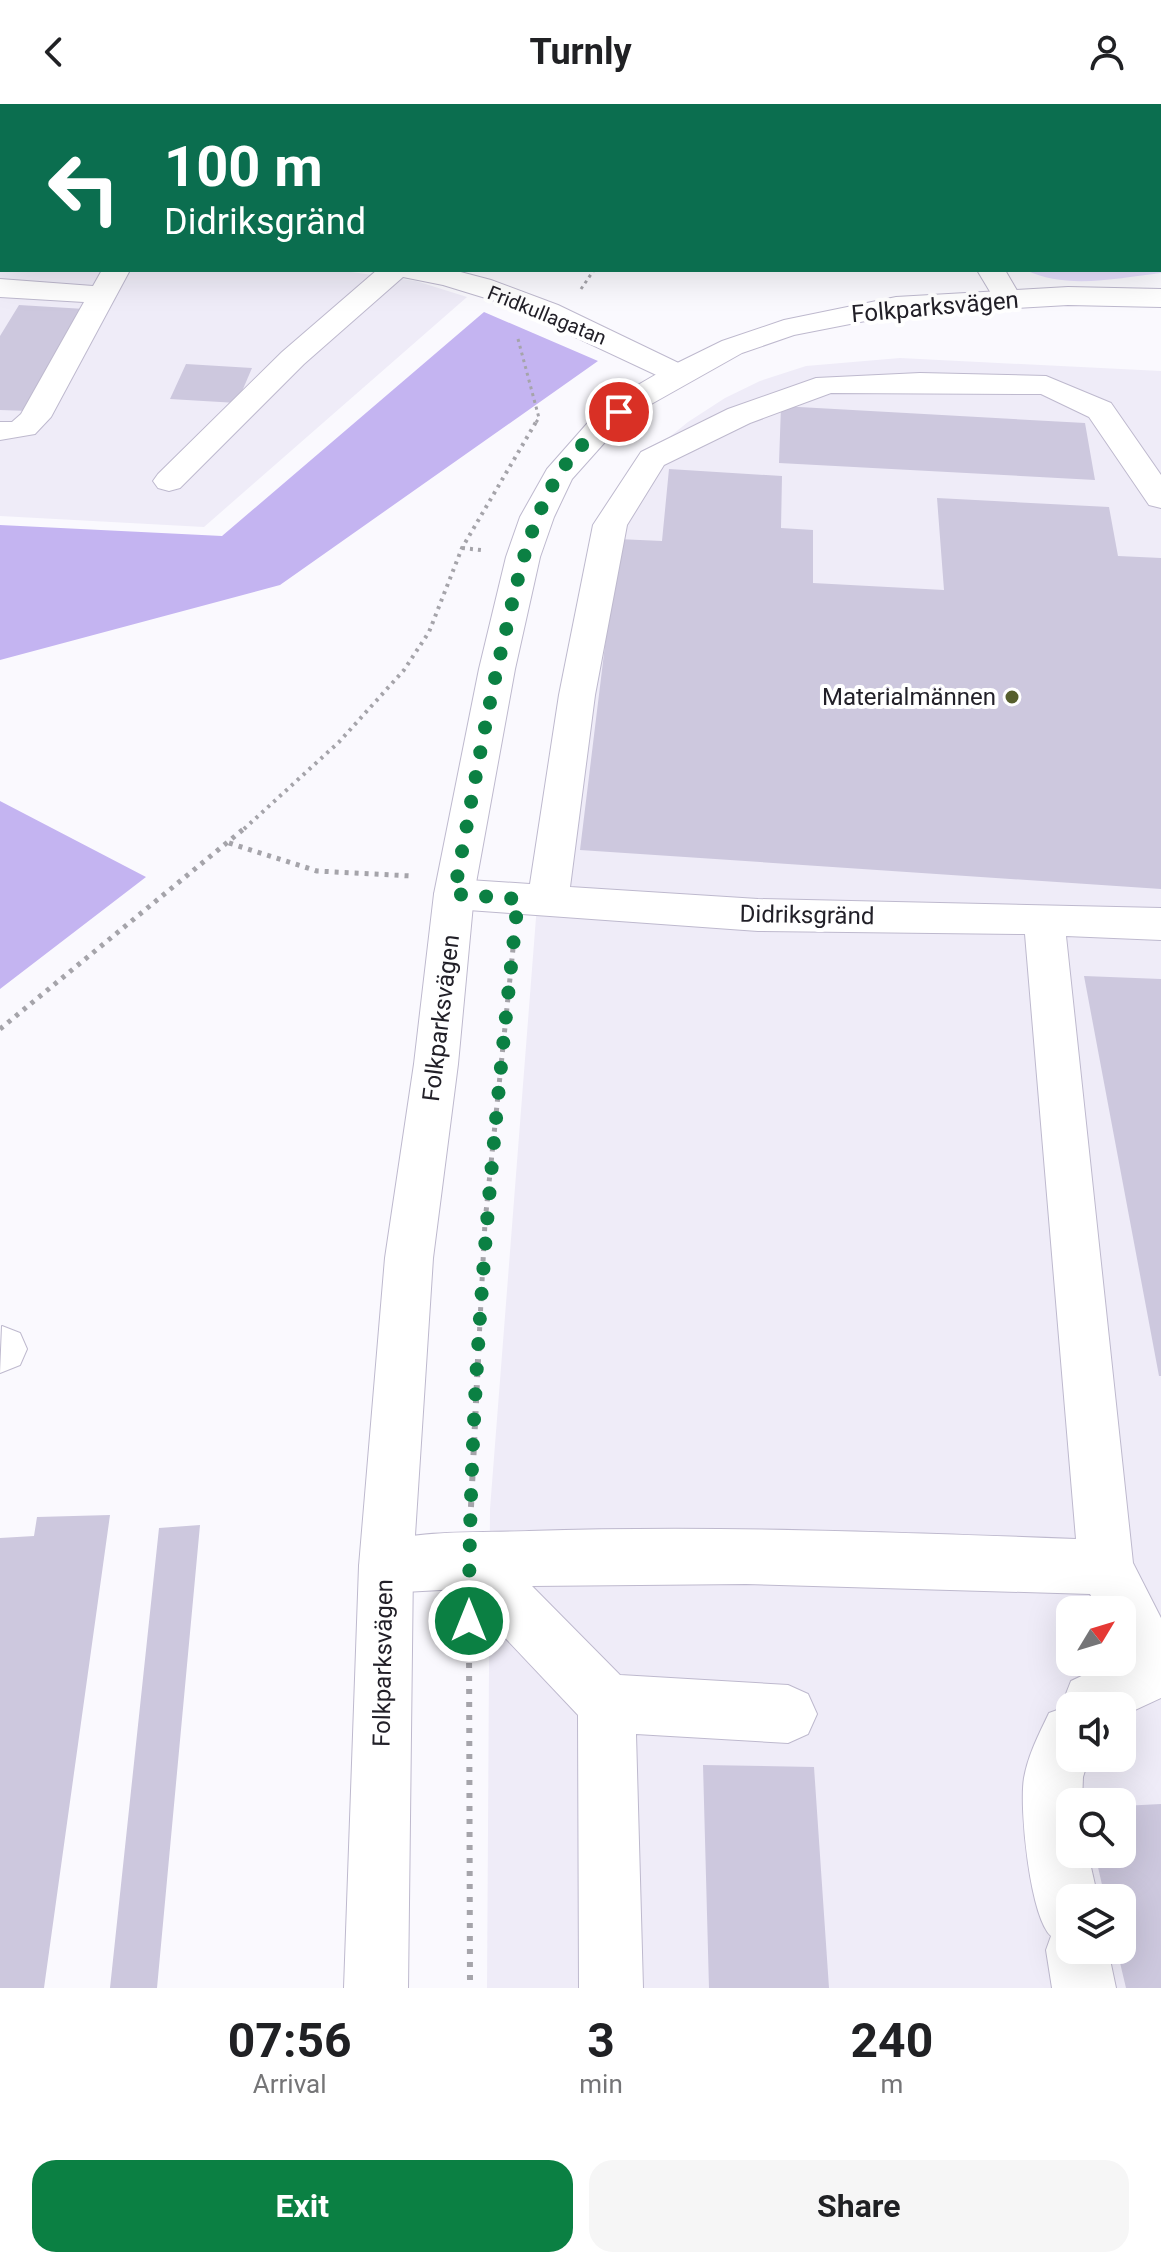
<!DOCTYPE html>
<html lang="en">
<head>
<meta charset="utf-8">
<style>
  body { margin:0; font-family:Roboto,sans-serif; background:#f6f6f6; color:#202124; height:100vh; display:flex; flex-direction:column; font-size:30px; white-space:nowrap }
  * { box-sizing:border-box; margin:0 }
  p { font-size:26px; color:#757577 }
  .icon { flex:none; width:44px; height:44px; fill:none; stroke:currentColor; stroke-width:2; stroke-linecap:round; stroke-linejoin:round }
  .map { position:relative; height:1884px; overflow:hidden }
  .drawer { display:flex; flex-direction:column; background:#fff; flex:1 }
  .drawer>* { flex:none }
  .guide { position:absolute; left:0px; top:0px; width:1162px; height:168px; box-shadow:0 8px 32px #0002; background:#0b6e4f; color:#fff; overflow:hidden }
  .needle { width:52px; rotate:52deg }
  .tools { position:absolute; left:1056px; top:1492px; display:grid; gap:16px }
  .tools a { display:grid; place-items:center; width:80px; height:80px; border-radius:16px; background:#fff; box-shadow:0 8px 32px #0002; font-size:40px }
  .pin { position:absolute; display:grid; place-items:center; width:68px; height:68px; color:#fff; margin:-34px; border:4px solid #fff; border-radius:50%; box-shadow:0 2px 8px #0007 }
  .me { position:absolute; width:88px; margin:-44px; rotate:0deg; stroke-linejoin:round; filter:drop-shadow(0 0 6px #0008) }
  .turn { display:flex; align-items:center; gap:28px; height:168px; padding:0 32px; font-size:36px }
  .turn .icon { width:104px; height:104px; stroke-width:2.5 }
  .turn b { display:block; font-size:56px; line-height:68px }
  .eta { display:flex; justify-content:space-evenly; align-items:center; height:136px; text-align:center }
  .eta b { font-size:48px; font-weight:700; line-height:56px }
  .action { display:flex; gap:16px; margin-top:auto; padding:16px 32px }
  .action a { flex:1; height:92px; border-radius:24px; background:#0b8043; color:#fff; font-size:32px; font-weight:700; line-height:92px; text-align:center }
  .action a+a { background:#f6f6f6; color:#202124 }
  header { display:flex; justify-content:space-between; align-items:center; height:104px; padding:0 32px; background:#fff; font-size:36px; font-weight:700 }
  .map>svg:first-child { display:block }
</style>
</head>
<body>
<header><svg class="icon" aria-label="back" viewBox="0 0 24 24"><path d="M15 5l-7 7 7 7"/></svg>Turnly<svg class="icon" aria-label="person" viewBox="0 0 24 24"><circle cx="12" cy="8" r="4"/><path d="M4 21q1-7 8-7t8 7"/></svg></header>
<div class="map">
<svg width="1161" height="1884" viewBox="0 0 1161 1884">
  <rect width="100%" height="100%" fill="#faf9fe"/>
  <path fill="#efecf8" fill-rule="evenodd" d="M142 0H659L140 2Z
    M0 153 2 166 351 168 416 177 467 193 204 423 0 412Z
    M900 254 1161 267V1884H487L490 1405 539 775 641 356 688 318 725 294 760 277 806 262ZM1070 1506H1122V1558H1070ZM1070 1602H1122V1654H1070ZM1070 1698H1122V1750H1070ZM1070 1794H1122V1846H1070Z"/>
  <path fill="#e6defd" d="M1161 142V169C1118 174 1066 186 1026 166H1160Z"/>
  <path fill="#c4b4f1" d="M896 0H1161V113L1160 2Z
    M484 208 598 257 280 481 0 556V421L222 432Z
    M0 697 146 773 0 885Z"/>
  <path fill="#cdc8de" d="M19 201 85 205 29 307 0 306V232Z
    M186 260 252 264 237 299 170 295Z
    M781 302 1085 319 1095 376 779 359Z
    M669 365 782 372 781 424 813 426V479L944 486 937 394 1109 403 1118 452 1161 454V785L580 746 618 435 662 437Z
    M1084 872 1161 875V1272H1159Z
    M110 1411 44 1884H0V1434L34 1432 37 1413Z
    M200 1421 157 1884H110L159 1424Z
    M703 1661 814 1663 829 1884H709Z
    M1161 1700V1884H1126L1117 1846H1122V1794H1105L1095 1750H1122V1702Z"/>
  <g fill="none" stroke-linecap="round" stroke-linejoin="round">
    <defs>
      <path id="minor" d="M583 0H607V2H583Z
        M763 0H787L788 2H764Z
        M870 0H894L895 2H871Z
        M0 135H2V151H0Z
        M102 166H130L51 313 35 330 0 336V318H12L21 310 84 198 0 193V175L93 182Z
        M377 166H453L491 176 558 201 689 264 693 270 689 276 678 279 667 276 505 200 443 181 403 173 304 260 180 384 169 387 158 384 153 377 158 370 282 248Z
        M977 166H1005L1022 195 1018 201 1008 204 998 201Z
        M920 269 1046 272 1111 299 1161 371V404L1149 401 1089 313 1041 290 831 289 750 319 664 361 627 421 595 591 570 783 758 795 1161 804V836L1066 832 1133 1459 1161 1514V1594L1122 1612V1602H1070V1654H1089L1083 1673 1082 1698H1070V1750H1088L1098 1794H1070V1846H1108L1116 1884H1052L1046 1846 1051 1832C1030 1813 1019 1703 1024 1674 1028 1651 1039 1630 1049 1609L1060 1605 1071 1577 1111 1558H1122V1506H1098L1090 1490 746 1480 532 1482 620 1571 788 1581 808 1590 817 1610 808 1630 788 1639 636 1630 643 1884H579L578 1611 459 1485 386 1489 367 1481 359 1462 367 1443C409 1425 482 1429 529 1427 711 1421 894 1428 1076 1435L1025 830 758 827 454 805 440 801 434 790 440 779 454 775 530 780 559 591 593 421 641 348 728 305 816 274Z
        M2 1222 20 1229 27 1245 20 1261 0 1269Z"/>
      <path id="major" d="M1068 183 1161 185V203L1068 201 896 211 794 231 742 249 646 303 614 328 572 375 554 413 540 453 515 565 474 790 458 960 433 1154 413 1462 408 1884H344L359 1462 385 1154 414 960 434 790 479 565 506 453 520 413 547 365 592 314 624 289 667 264 722 237 784 216 896 193Z"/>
    </defs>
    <use href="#minor" stroke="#beb9ce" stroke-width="2"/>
    <use href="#major" stroke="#beb9ce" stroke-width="2"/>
    <path stroke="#a5a4aa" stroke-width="3" stroke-dasharray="3 4" stroke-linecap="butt" d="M581 185 594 166
      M518 235 539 314 535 320"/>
    <path stroke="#a5a4aa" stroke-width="4" stroke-dasharray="3 5" stroke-linecap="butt" d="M462 444 481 446
      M244 725 339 638 404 566 429 528 462 444 536 318"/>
    <path stroke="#a5a4aa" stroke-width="5" stroke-dasharray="4 6" stroke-linecap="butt" d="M229 739 317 767 411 772
      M0 925 246 723
      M479 1237 485 1118 514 835"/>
    <path stroke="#a5a4aa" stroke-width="6" stroke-dasharray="5 8" stroke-linecap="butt" d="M471 1403 479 1235
      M469 1533 470 1884"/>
    <use href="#minor" fill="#fff" fill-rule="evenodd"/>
    <use href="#major" fill="#fff" fill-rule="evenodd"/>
  </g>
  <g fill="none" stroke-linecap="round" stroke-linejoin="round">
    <path stroke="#0b8043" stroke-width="14" stroke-dasharray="0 25.2" d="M469 1517C469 1275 493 1035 518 795L454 790C471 702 485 613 506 526 518 473 529 422 556 375 571 349 595 327 619 308"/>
  </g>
  <circle fill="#565e2d" stroke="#fff" stroke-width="3" cx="1012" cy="593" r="8"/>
  <g text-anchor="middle" stroke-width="8" stroke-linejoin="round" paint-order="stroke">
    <g font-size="20" fill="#222028" stroke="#fff">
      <text transform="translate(547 211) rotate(22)" y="7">Fridkullagatan</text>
    </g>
    <g font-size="24" fill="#222028" stroke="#fff">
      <text transform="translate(935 203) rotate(-5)" y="8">Folkparksvägen</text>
      <text transform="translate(807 811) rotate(1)" y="8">Didriksgränd</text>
      <text transform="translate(441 914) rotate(-83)" y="8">Folkparksvägen</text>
      <text transform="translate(383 1559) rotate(-89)" y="8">Folkparksvägen</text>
    </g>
    <g font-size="24" fill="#222028" stroke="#fff" text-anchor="end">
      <text x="996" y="601">Materialmännen</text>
    </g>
  </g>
</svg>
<div class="tools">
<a><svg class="needle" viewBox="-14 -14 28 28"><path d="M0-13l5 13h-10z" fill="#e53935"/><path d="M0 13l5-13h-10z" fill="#757577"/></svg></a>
<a><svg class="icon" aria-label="sound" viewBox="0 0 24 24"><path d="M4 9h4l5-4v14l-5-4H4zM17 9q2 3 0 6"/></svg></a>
<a><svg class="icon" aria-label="search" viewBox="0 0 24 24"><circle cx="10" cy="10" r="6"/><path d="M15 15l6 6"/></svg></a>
<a><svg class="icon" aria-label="layers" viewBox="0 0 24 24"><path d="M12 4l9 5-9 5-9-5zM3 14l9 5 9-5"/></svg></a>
</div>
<div class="pin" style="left:619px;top:308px;background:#d93025"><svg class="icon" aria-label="arrive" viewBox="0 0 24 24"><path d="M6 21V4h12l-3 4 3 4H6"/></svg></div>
<svg class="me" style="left:469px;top:1517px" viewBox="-20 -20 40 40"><circle r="17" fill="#0b8043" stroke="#fff" stroke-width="3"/><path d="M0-11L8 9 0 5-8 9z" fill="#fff"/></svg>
<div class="guide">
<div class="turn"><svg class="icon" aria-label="left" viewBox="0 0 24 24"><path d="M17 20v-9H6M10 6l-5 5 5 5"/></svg><div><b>100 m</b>Didriksgränd</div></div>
</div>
</div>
<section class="drawer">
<div class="eta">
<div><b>07:56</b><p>Arrival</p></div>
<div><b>3</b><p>min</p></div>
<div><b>240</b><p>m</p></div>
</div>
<div class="action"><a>Exit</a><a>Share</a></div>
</section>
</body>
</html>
